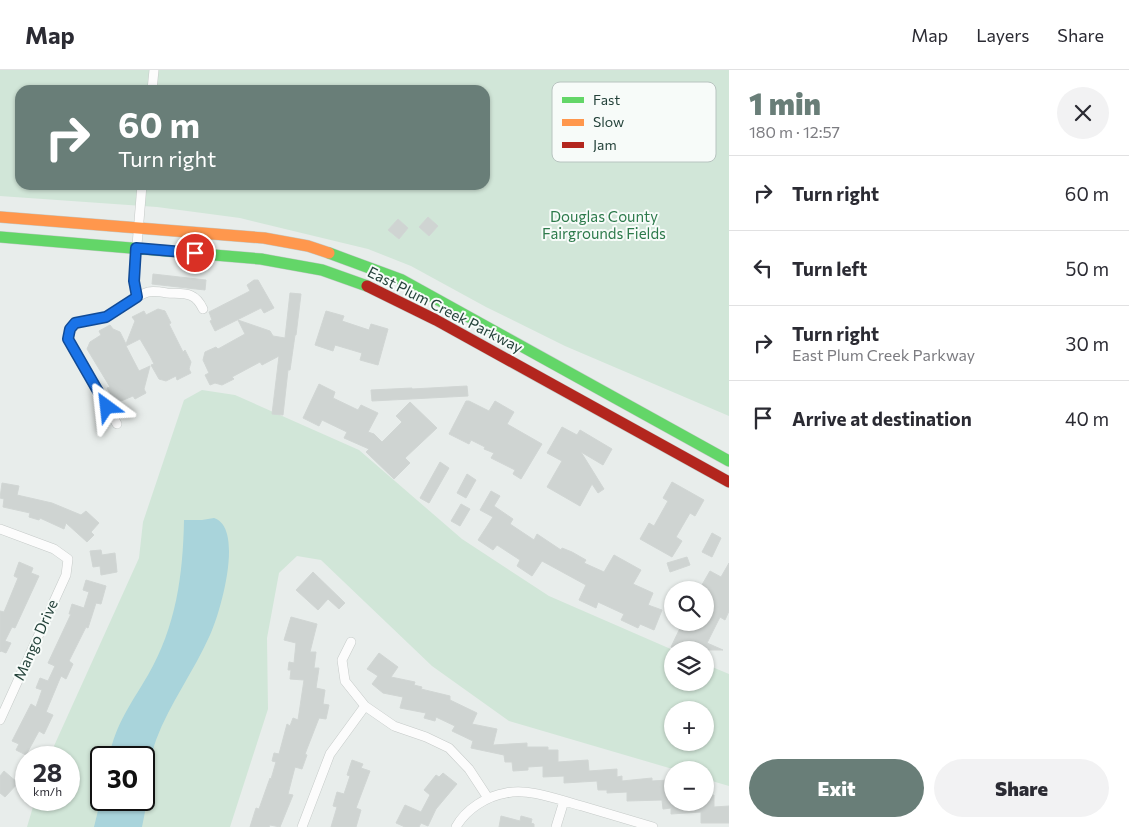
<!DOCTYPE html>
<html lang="en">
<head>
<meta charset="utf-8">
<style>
  body { margin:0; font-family:Commissioner,sans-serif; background:#f2f2f3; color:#2b2b33; height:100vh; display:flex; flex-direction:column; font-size:19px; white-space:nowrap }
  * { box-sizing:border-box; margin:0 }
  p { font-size:16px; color:#7c7c81 }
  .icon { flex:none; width:28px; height:28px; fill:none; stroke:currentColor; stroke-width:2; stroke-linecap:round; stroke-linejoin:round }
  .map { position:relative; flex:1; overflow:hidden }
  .panel { display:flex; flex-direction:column; background:#fff; width:400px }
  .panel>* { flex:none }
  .banner { position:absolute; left:15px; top:15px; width:475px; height:105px; border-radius:15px; box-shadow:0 1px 4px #0004; background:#697e78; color:#fff; overflow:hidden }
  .controls { position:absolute; left:664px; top:511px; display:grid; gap:10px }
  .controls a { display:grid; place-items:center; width:50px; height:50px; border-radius:50%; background:#fff; box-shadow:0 1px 4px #0004; font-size:25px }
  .speed { position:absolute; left:15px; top:676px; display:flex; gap:10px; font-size:25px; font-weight:700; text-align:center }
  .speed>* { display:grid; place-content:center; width:65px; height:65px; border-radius:50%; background:#fff; box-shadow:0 1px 4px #0004; line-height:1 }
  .speed small { font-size:12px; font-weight:400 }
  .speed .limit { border:2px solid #111; border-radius:8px; background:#fff; color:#111 }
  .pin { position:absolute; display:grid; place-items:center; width:42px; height:42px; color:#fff; margin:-21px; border:2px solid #fff; border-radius:50%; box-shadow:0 1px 5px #0007 }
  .me { position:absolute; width:55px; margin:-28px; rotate:330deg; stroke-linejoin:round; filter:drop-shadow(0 0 4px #0008) }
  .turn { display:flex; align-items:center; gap:18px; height:105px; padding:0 20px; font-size:22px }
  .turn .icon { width:65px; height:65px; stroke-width:2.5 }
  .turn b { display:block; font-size:35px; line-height:42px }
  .round { display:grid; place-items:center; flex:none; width:52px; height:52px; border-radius:26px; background:#f2f2f3 }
  .headline { display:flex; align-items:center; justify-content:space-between; height:85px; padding:0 20px }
  h1 { font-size:30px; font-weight:800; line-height:38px; color:#697e78 }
  .primary-button { display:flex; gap:10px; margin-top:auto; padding:10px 20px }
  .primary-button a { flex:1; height:58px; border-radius:30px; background:#697e78; color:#fff; font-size:20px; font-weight:800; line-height:58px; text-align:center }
  .primary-button a+a { background:#f2f2f3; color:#2b2b33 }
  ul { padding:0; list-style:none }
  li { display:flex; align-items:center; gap:15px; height:75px; padding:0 20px; border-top:1px solid #e1e1e2 }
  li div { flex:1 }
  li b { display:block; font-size:19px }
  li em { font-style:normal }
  header { display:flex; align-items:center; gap:30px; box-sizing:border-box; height:70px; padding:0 25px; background:#fff; border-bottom:1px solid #e1e1e2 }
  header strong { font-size:24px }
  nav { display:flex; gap:28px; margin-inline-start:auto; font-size:18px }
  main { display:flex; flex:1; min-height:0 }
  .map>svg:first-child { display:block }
</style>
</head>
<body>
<header>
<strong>Map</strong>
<nav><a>Map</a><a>Layers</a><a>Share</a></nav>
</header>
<main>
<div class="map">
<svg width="729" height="757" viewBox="0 0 729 757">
  <rect width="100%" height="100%" fill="#e8edeb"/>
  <path fill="#d1e6d8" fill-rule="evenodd" d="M0 0H729V346L565 276 486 237 411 196 368 179 240 148 157 137 0 126ZM20 20H485V115H20Z
    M202 320 235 325 359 380 462 469 549 526 673 580 672 612H705V594L729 604V716L705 709V700H676L509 651 432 596 321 490 297 486 279 503 267 568 268 639 230 757H27L35 730H69V688L49 687 139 488 143 452 184 330ZM672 640H705V672H672ZM101 688H144V730H101Z"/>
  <path fill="#a9d4db" d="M214 448C245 458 220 544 210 565 194 601 170 633 156 670 151 684 151 697 150 712 148 727 145 742 142 757H94L101 728V730H144V688L109 687C116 653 131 634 148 605 176 557 183 505 184 450H202Z"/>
  <path fill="#cfd4d2" stroke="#d1d6d4" d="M428 147 438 156 429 166 419 157Z
    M398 149 408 158 399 169 388 160Z
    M153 204 206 210 205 220 152 214Z
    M254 210H258L274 238 264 243 261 238 215 261 210 251 212 250 209 242 250 221 247 215Z
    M290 223 301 224 296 265H295L290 300H288L283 345 272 344 279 286 262 295 260 292 232 307 234 309 222 315 215 313 210 315 205 305 209 303 203 290 205 282 216 277 218 279 245 264 238 250 270 261 273 266 285 268Z
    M158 239 165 241 171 253 169 254 183 282 185 280 191 292 189 299 191 303 177 310 176 306 166 311 159 309 151 295 154 294 150 286 140 269 126 276 139 301 150 296 144 319 146 323 135 329 133 326 121 331 113 329 107 318 110 317 87 279 90 272 101 265 99 261 110 255 113 259 120 262 126 274 135 251 132 247 144 241 146 245Z
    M326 241 344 246 342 251 369 260 371 254 388 259 378 295 360 290 362 283 335 275 333 281 315 275Z
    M319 314 335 322 333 328 358 340 361 335 378 343 368 362 374 364 382 372 402 352 396 346 410 332 437 358 405 388 410 393 394 409 366 382 369 379 344 368 347 362 322 350 319 356 303 348Z
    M467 316 468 326 372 331 371 320 412 318V319Z
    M466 331H469L489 341 495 331 514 342 507 354 542 374 521 409 513 404 515 400 491 388 494 383 484 379 485 377 471 370 469 374 449 364Z
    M562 357 577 365 580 360 612 379 603 395 581 382 604 419 598 423 592 414 580 436 547 417 562 391 547 383Z
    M440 392 449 398 429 433 420 428Z
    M467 404 476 410 466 428 457 423Z
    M672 412 704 430 695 446 690 443 676 467 682 471 672 487 640 469 649 453 654 456 668 431 663 428Z
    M2 413 19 416 17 425 52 433 81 445 86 441 99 453 91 462 94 465 87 472 66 453 64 459 40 448 39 450 29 447 30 443 3 437 4 429 0 428Z
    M491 421 500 426 494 436 513 449 510 454 534 470 537 464 561 480 562 478 572 482 586 490 584 493 604 502 614 485 641 500 633 514 653 523 648 535 662 540 654 560 640 554 638 558 621 550 624 544 598 532 596 538 579 530 586 515 542 491 532 506 517 496 520 490 497 475 493 480 478 470 493 447 480 440Z
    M461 434 470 439 460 456 451 451Z
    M712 463 721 468 712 487 702 482Z
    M101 480 102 485 115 483 117 502 101 505 100 496 93 497 90 481Z
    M687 487 690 495 670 502 667 493Z
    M19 492 33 498 31 503 39 506 15 558 12 557 5 571 11 573 6 583 1 581 0 582V541L4 542 18 508 14 506Z
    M729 493V541L725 550 720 547 707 573 723 580H678L671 577 683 552H705V520H699L710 501 721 507Z
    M313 502 345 533 339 539 328 529 318 540 296 520Z
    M86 510 106 516 101 534 96 533 88 558 86 557 69 591 73 594 66 609 61 606 46 642 53 645 44 664 39 661 26 685 16 680 19 674 12 671 31 634 36 637 42 620 36 618 40 608 48 611 55 596 48 593 71 544H69L72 534 84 538 89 522 83 520Z
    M291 547 317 554 310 582H316L314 598H319L316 618 325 620 323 634 329 635 326 649 319 648 305 684 307 685 302 699 295 697 288 724 293 725 280 757 270 755 269 757H250L256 738 259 739 270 708 271 709 276 692 272 691 274 683 279 684 287 654 290 656 293 648 298 650 304 610 290 609 291 600H288L289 592 294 593 296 573 284 570Z
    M379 583 398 597 391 607 415 612 414 615 422 617 421 619 450 626V630L477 643 472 654 497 659 493 675 527 673V677H548V680H558V692L588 690 589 701 617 699V707L622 706V711L652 708V711L669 710V717H672V732H705V725H714V737L729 736V753H701V742L671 744V738L663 739 662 730 627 731V722L607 723V720H598L597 711 564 713V706L543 707V696L528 697V700L513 701 512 692H505L504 685 471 678 473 671 452 661 455 656 436 647 435 651 424 648 426 643 400 638 403 627 383 623 372 614 378 606 367 599Z
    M352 690 363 694 361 698 370 701 356 738 361 740 356 757H331L337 737 333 736 337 722 344 724 350 706 347 705Z
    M4 701 18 713 5 727 0 723V706Z
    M443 703 457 714 436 739 428 756 421 753 419 757H405L396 753 405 735 421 742 430 725 424 720 436 705 439 707Z
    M501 746 520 751 521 746 532 749 531 753 534 754V757H499Z"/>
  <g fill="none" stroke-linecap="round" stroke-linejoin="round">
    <defs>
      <path id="street" d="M152 20 154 0
        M137 227 134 211 142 115
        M117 354 68 269C74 244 88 255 107 246 121 240 132 227 148 222 153 221 161 222 167 223 184 224 195 221 203 239
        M0 459 54 479 68 489 66 505 0 650
        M351 572 342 590 345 611 365 636 394 656 426 667 449 678 469 699 488 728
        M302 757 330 684 365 636
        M456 757C466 739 487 726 506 723 530 718 559 730 582 736 605 743 629 750 653 757
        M556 757 564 731"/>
      <path id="fast" d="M0 167 261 189 322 200 367 216
        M329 183 402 210 729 391"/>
      <path id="slow" d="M0 147 264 168 308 176 329 183"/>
      <path id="jam" d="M367 216 436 250 729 412"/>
    </defs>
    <use href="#street" stroke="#c5cac8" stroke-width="10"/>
    <use href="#fast" stroke="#c3cbc8" stroke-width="12"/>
    <use href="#slow" stroke="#c3cbc8" stroke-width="12"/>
    <use href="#jam" stroke="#c3cbc8" stroke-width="12"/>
    <use href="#street" stroke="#fcfcfc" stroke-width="9"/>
    <use href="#fast" stroke="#63d668" stroke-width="11"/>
    <use href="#slow" stroke="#ff974d" stroke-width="11"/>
    <use href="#jam" stroke="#b3261e" stroke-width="11"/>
  </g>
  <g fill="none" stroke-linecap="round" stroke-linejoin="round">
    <defs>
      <path id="route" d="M107 337 68 269 70 259 75 253 106 247 137 227 134 211 136 178 195 183"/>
    </defs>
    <use href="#route" stroke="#114b97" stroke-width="12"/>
    <use href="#route" stroke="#1a73e8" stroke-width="9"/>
  </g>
  <g text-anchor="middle" stroke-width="4" stroke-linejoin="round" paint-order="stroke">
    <g font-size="15" fill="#2d7a4b" stroke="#f7fbf9">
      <text x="604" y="152">Douglas County<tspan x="604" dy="17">Fairgrounds Fields</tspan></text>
    </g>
    <g font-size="15" fill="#24423a" stroke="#f7fbf9">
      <text transform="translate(445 240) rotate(27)" y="5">East Plum Creek Parkway</text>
      <text transform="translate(36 570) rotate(-66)" y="5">Mango Drive</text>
    </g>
  </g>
  <rect x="552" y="12" width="164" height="80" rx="8" fill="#f7fbf9" stroke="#b8c4c0" stroke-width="1"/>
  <rect x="562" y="27" width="22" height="6" fill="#63d668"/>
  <rect x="562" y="49" width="22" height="7" fill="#ff974d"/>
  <rect x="562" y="72" width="22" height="6" fill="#b3261e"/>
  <g font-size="14" fill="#24423a">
    <text x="593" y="35">Fast</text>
    <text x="593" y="57">Slow</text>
    <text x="593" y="80">Jam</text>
  </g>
</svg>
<div class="controls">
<a><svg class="icon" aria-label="search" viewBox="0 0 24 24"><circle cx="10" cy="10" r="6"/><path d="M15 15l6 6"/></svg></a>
<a><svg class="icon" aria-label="layers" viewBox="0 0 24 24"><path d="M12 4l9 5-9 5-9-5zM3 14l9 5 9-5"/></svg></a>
<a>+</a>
<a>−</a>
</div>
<div class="speed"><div>28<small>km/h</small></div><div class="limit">30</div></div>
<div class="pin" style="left:195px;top:183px;background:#d93025"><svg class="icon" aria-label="arrive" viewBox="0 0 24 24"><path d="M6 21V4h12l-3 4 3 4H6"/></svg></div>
<svg class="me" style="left:107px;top:337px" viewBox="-20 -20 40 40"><path d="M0-17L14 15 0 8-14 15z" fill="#1a73e8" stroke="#fff" stroke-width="4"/></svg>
<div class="banner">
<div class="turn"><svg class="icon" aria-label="right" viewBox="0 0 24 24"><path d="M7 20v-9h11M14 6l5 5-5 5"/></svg><div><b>60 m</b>Turn right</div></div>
</div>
</div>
<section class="panel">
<div class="headline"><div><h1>1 min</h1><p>180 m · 12:57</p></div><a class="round"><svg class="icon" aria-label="close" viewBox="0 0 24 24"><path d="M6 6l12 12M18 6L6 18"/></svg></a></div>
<ul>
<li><svg class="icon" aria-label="right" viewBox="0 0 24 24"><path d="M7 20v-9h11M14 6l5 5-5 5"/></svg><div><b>Turn right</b></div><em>60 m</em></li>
<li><svg class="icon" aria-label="left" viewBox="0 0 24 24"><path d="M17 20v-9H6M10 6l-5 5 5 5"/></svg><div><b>Turn left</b></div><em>50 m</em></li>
<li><svg class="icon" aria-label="right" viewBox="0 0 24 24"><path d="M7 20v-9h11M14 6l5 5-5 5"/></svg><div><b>Turn right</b><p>East Plum Creek Parkway</p></div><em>30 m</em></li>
<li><svg class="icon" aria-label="arrive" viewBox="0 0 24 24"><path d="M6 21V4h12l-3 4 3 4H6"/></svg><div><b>Arrive at destination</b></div><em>40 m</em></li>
</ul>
<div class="primary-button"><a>Exit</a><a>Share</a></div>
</section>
</main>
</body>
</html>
